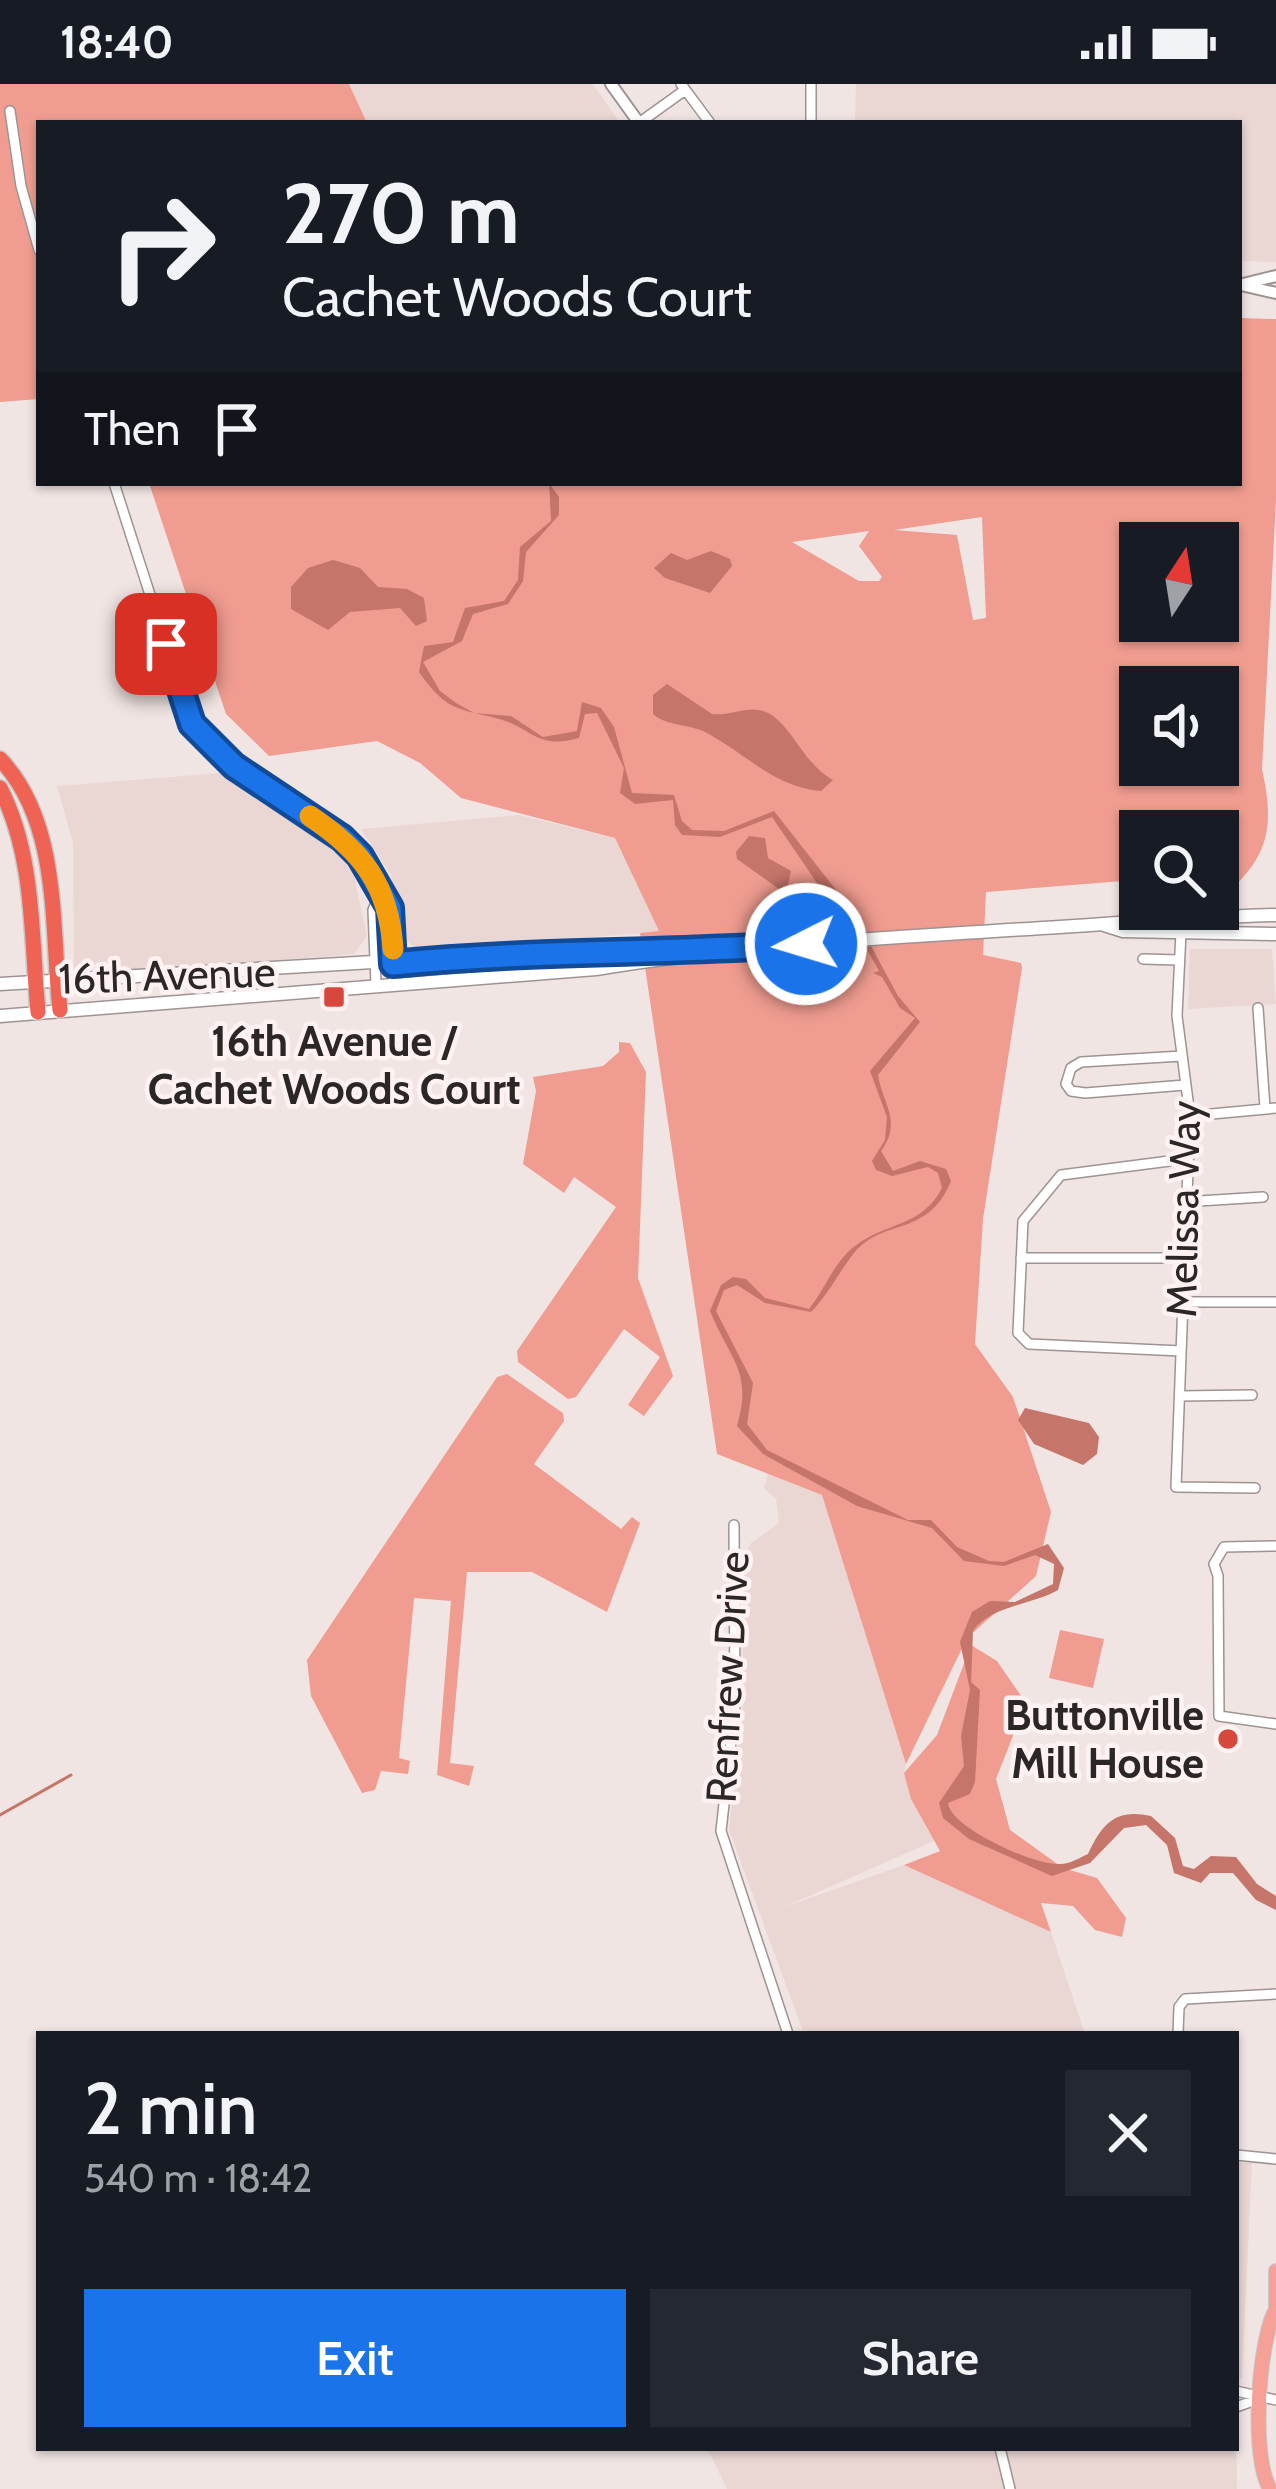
<!DOCTYPE html>
<html lang="en">
<head>
<meta charset="utf-8">
<style>
  body { margin:0; font-family:Cabin,sans-serif; background:#242831; color:#f1f3f6; height:100vh; display:flex; flex-direction:column; font-size:45px; white-space:nowrap }
  * { box-sizing:border-box; margin:0 }
  p { font-size:39px; color:#9ea1a6 }
  .icon { flex:none; width:66px; height:66px; fill:none; stroke:currentColor; stroke-width:2; stroke-linecap:round; stroke-linejoin:round }
  .map { position:relative; flex:1; overflow:hidden }
  .drawer { position:absolute; left:36px; top:1947px; width:1203px; height:420px; display:flex; flex-direction:column; background:#171b24; border-radius:0px; box-shadow:0 3px 9px #0004 }
  .drawer>* { flex:none }
  .hud { position:absolute; left:36px; top:36px; width:1206px; height:366px; border-radius:0px; box-shadow:0 3px 9px #0004; background:#171b24; color:#f1f3f6; overflow:hidden }
  .needle { width:78px; rotate:12deg }
  .tools { position:absolute; left:1119px; top:438px; display:grid; gap:24px }
  .tools a { display:grid; place-items:center; width:120px; height:120px; border-radius:0px; background:#171b24; box-shadow:0 3px 9px #0004; font-size:60px }
  .pin { position:absolute; display:grid; place-items:center; width:102px; height:102px; color:#fff; margin:-51px; border-radius:24px; box-shadow:0 6px 18px #0006 }
  .me { position:absolute; width:132px; margin:-66px; rotate:265deg; stroke-linejoin:round; filter:drop-shadow(0 0 9px #0008) }
  .turn { display:flex; align-items:center; gap:42px; height:252px; padding:0 48px; font-size:54px }
  .turn .icon { width:156px; height:156px; stroke-width:2.5 }
  .turn b { display:block; font-size:84px; line-height:102px }
  .then { display:flex; align-items:center; height:114px; padding:0 48px; background:#0003; gap:24px; font-size:45px }
  .round { display:grid; place-items:center; flex:none; width:126px; height:126px; border-radius:0px; background:#242831 }
  .head { display:flex; align-items:center; justify-content:space-between; height:204px; padding:0 48px }
  h1 { font-size:72px; font-weight:600; line-height:90px }
  .primary-button { display:flex; gap:24px; margin-top:auto; padding:24px 48px }
  .primary-button a { flex:1; height:138px; border-radius:0px; background:#1a73e8; color:#fff; font-size:48px; font-weight:600; line-height:138px; text-align:center }
  .primary-button a+a { background:#242831; color:#f1f3f6 }
  .status { display:flex; justify-content:space-between; align-items:center; height:84px; padding:0 60px; background:#171b24; direction:ltr }
  .status svg { height:33px; fill:currentColor }
  .map>svg:first-child { display:block }
</style>
</head>
<body>
<div class="status"><b>18:40</b><svg viewBox="0 0 49 12"><path d="M0 12V9h3v3zM5 12V6h3v6zM10 12V3h3v9zM15 12V0h3v12zM26 1h20v11H26zM47 4h2v5h-2z"/></svg></div>
<div class="map">
<svg width="1276" height="2405" viewBox="0 0 1276 2405">
  <rect width="100%" height="100%" fill="#f0e5e3"/>
  <path fill="#ead7d4" d="M349 0H593L620 39H367Z
    M856 0H1276V178L1239 177V39H855Z
    M221 689 330 757 353 787 367 852 354 870 74 893 73 759 57 702Z
    M519 731 615 754 660 848 429 865 414 863 401 852 391 791 361 745Z
    M1190 865H1272L1276 920 1188 925Z
    M768 1390 822 1411 906 1680 904 1690 934 1757 784 1823 904 1781 1051 1848 1085 1950H804L729 1746 743 1622 742 1476 751 1459 779 1439 776 1415 764 1404Z
    M1252 2078 1242 2294H1236V2079Z
    M1236 2334 1237 2405H727L707 2364H1236Z"/>
  <path fill="#f09c90" fill-rule="evenodd" d="M0 0H349L367 39H39V315L0 318Z
    M1239 234 1276 235V416L1262 685C1276 748 1267 776 1218 817V747H1140V824L1124 825 1123 797 986 808 983 871 1021 879 1022 884 983 1135 975 1260 1013 1313 1051 1428 1036 1492 967 1554 906 1680 822 1411 717 1370 640 849 659 847 615 754 461 714 420 679 377 657 269 672 226 630 149 399H1239ZM982 433 986 534 973 536 957 451 894 446ZM869 447 859 462 882 493 879 497H859L792 458ZM1140 459H1218V537H1140ZM1140 603H1218V681H1140Z
    M619 958 630 959 646 988 638 1194 673 1292 644 1332 628 1321 660 1273 624 1245 576 1313 568 1315 518 1278 517 1267 616 1123 574 1093 564 1109 523 1080 536 1007 533 993 603 982 619 968Z
    M507 1290 563 1329 564 1337 534 1380 621 1445 632 1433 640 1439 607 1528 532 1488H467L450 1679 474 1682 469 1702 437 1691 451 1517 414 1514 399 1674 410 1677 408 1690 381 1687 375 1706 362 1709 311 1612 307 1576 497 1293Z
    M1060 1546 1104 1555 1093 1604 1049 1594Z
    M971 1561 997 1577 1026 1619 996 1695 1010 1746 1063 1784 1097 1794 1126 1834 1122 1853 1095 1846 1073 1822 1041 1819 1051 1848 904 1781 940 1767 911 1715 904 1689 937 1651Z"/>
  <path fill="#c5756a" d="M549 399 559 413V431L526 468 523 497 508 520 473 530 462 557 423 578 440 607 456 619 474 629 511 632 543 653 577 647 582 618 601 624 614 643 632 709 674 711 682 737 692 746 724 747 774 727 851 825 898 912 920 938 878 991C882 1019 903 1037 881 1067L893 1087 920 1077 946 1085 951 1097C928 1154 884 1133 854 1169 841 1185 828 1211 811 1228L765 1219 737 1201 724 1206 716 1227 753 1299 747 1340 767 1366 908 1436H931L957 1463 989 1477 1004 1478 1048 1460 1064 1484 1058 1506C1032 1521 990 1522 973 1547L971 1598 980 1606 975 1698 970 1710 948 1719C950 1744 1038 1783 1060 1780 1070 1780 1079 1774 1088 1770 1102 1740 1115 1724 1151 1732L1175 1754 1183 1782 1194 1785 1211 1772 1236 1773 1257 1800 1276 1812V1826L1256 1816 1233 1789H1210L1201 1799 1174 1789 1167 1761 1146 1741 1124 1744 1090 1779 1052 1792 969 1755 943 1734 939 1719 964 1682 961 1652 970 1606 960 1558 972 1528 990 1517 1015 1518 1053 1500 1054 1480 1035 1471 1004 1482 964 1477 932 1444 857 1422 763 1370 737 1342C753 1287 730 1276 710 1227L721 1201 733 1193 746 1195 765 1214 809 1225C826 1204 833 1179 855 1162 886 1138 922 1143 942 1104L938 1089 928 1083 892 1092 876 1086 872 1077 885 1056 887 1033 870 987 915 934 900 924 882 893 873 889 879 887 847 829 819 802 772 733 720 753 682 751 675 741 673 716 635 720 620 709 624 684 597 629 585 630 579 654C536 666 533 644 499 635 458 624 447 628 419 588L424 562 453 558 465 524 504 517 518 496 520 463 551 437Z
    M711 467 730 475 732 482 710 509 665 494 654 484 671 469 687 476Z
    M333 476 360 484 378 503 407 505 424 514 427 537 416 542 400 524 350 528 328 546 291 525V503L308 484Z
    M667 600 712 630C728 632 745 623 759 626 789 631 800 678 833 696L821 707C772 702 747 670 705 648 689 640 666 642 653 630V611Z
    M749 752 765 754 768 774 791 787 788 801 779 805 737 775 736 768Z
    M1025 1324 1089 1339 1099 1353 1097 1370 1083 1381 1034 1360 1018 1336Z"/>
  <g fill="none" stroke-linecap="round" stroke-linejoin="round">
    <path stroke="#c5756a" stroke-width="3" d="M0 1731 71 1691"/>
    <defs>
      <path id="minor" d="M681 0 710 39
        M10 27 21 102 39 166
        M639 39 685 6
        M811 39V0
        M114 399 192 641 234 682 342 754 360 772 390 824 394 899
        M1181 848 1177 932 1190 1032 1176 1403 1255 1404
        M1143 875 1179 876
        M376 900 373 826 380 810
        M1258 924 1265 1024
        M1182 972 1081 978 1071 984 1066 1000 1071 1007 1085 1009 1185 1001
        M1190 1032 1276 1024
        M1183 1118 1263 1113
        M1021 1174H1182
        M1183 1218H1276
        M1181 1267 1029 1260 1018 1249 1023 1137 1061 1091 1185 1075
        M1180 1312 1252 1311
        M734 1441 735 1621 721 1747 788 1950
        M1276 1462 1224 1463 1214 1480 1218 1492 1219 1632 1276 1640
        M1178 1950 1179 1923 1185 1915 1276 1910
        M1236 2071 1276 2075
        M1236 2307 1276 2316
        M1236 2323 1261 2314
        M1000 2364 1010 2405"/>
      <path id="tertiary" d="M611 0 639 39
        M1239 201 1276 192
        M1241 201 1276 209"/>
      <path id="secondary" d="M1104 841 1123 847 1276 850
        M0 900 578 866 664 868
        M0 932 596 885C733 862 870 855 1009 846 1099 841 1186 833 1276 831"/>
      <path id="primary" d="M1276 2187V2234
        M1270 2405C1251 2373 1258 2265 1274 2229"/>
      <path id="motorway" d="M0 675C61 739 51 843 60 926
        M0 704C35 772 31 853 38 928"/>
    </defs>
    <use href="#minor" stroke="#9d9392" stroke-width="12"/>
    <use href="#tertiary" stroke="#9d9392" stroke-width="14"/>
    <use href="#secondary" stroke="#9d9392" stroke-width="15"/>
    <use href="#primary" stroke="#c8c7c7" stroke-width="16"/>
    <use href="#motorway" stroke="#c8c7c7" stroke-width="18"/>
    <use href="#minor" stroke="#fff" stroke-width="9"/>
    <use href="#tertiary" stroke="#fff" stroke-width="10"/>
    <use href="#secondary" stroke="#fff" stroke-width="12"/>
    <use href="#primary" stroke="#f5a198" stroke-width="14"/>
    <use href="#motorway" stroke="#ee6354" stroke-width="15"/>
  </g>
  <g fill="none" stroke-linecap="round" stroke-linejoin="round">
    <defs>
      <path id="route" d="M166 560 192 640 234 682 342 754 360 772 390 824 393 880C531 866 668 870 806 860"/>
    </defs>
    <use href="#route" stroke="#114b97" stroke-width="30"/>
    <use href="#route" stroke="#1a73e8" stroke-width="21"/>
    <path stroke="#f59e0b" stroke-width="21" d="M310 732C362 767 389 801 393 865"/>
  </g>
  <g fill="#d5483b" stroke="#fdf2f1" stroke-width="4.5">
    <rect x="322" y="901" width="24" height="24" rx="6"/>
    <circle cx="1228" cy="1655" r="12"/>
  </g>
  <g text-anchor="middle" stroke-width="9" stroke-linejoin="round" paint-order="stroke">
    <g font-size="42" fill="#2b2726" stroke="#fdf2f1">
      <text transform="translate(167 891) rotate(-2)" y="15">16th Avenue</text>
      <text transform="translate(1183 1125) rotate(-89)" y="15">Melissa Way</text>
      <text transform="translate(727 1593) rotate(-87)" y="15">Renfrew Drive</text>
    </g>
    <g font-size="42" font-weight="bold" fill="#2b2726" stroke="#fdf2f1">
      <text x="334" y="972">16th Avenue /<tspan x="334" dy="48">Cachet Woods Court</tspan></text>
      <text x="1204" y="1646" text-anchor="end">Buttonville<tspan x="1204" dy="48">Mill House</tspan></text>
    </g>
  </g>
</svg>
<div class="tools">
<a><svg class="needle" viewBox="-14 -14 28 28"><path d="M0-13l5 13h-10z" fill="#e53935"/><path d="M0 13l5-13h-10z" fill="#9ea1a6"/></svg></a>
<a><svg class="icon" aria-label="sound" viewBox="0 0 24 24"><path d="M4 9h4l5-4v14l-5-4H4zM17 9q2 3 0 6"/></svg></a>
<a><svg class="icon" aria-label="search" viewBox="0 0 24 24"><circle cx="10" cy="10" r="6"/><path d="M15 15l6 6"/></svg></a>
</div>
<div class="pin" style="left:166px;top:560px;background:#d93025"><svg class="icon" aria-label="arrive" viewBox="0 0 24 24"><path d="M6 21V4h12l-3 4 3 4H6"/></svg></div>
<svg class="me" style="left:806px;top:860px" viewBox="-20 -20 40 40"><circle r="17" fill="#1a73e8" stroke="#fff" stroke-width="3"/><path d="M0-11L8 9 0 5-8 9z" fill="#fff"/></svg>
<div class="hud">
<div class="turn"><svg class="icon" aria-label="right" viewBox="0 0 24 24"><path d="M7 20v-9h11M14 6l5 5-5 5"/></svg><div><b>270 m</b>Cachet Woods Court</div></div>
<div class="then">Then<svg class="icon" aria-label="arrive" viewBox="0 0 24 24"><path d="M6 21V4h12l-3 4 3 4H6"/></svg></div>
</div>
<section class="drawer">
<div class="head"><div><h1>2 min</h1><p>540 m · 18:42</p></div><a class="round"><svg class="icon" aria-label="close" viewBox="0 0 24 24"><path d="M6 6l12 12M18 6L6 18"/></svg></a></div>
<div class="primary-button"><a>Exit</a><a>Share</a></div>
</section>
</div>
</body>
</html>
